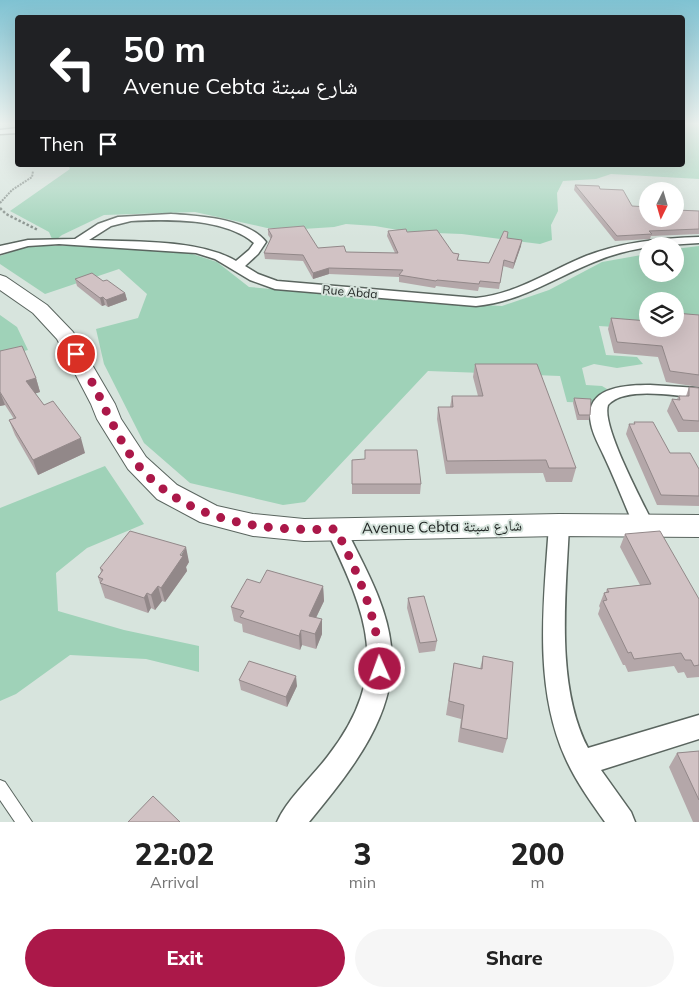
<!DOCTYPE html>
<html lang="en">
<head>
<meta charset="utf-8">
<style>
  body { margin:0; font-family:Mulish,"Noto Naskh Arabic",sans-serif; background:#f6f6f6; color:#222; height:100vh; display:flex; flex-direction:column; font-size:19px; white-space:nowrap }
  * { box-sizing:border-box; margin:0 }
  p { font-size:16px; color:#767676 }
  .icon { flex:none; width:28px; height:28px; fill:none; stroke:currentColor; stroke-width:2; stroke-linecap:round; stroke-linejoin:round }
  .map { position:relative; height:822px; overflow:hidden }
  .sheet { display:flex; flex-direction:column; background:#fff; flex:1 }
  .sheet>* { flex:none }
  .hud { position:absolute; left:15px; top:15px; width:670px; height:152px; border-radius:5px; box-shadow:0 5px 20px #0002; background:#202124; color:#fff; overflow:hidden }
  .needle { width:32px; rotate:185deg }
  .fabs { position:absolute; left:639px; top:182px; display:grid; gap:10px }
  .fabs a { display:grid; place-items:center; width:45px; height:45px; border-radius:50%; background:#fff; box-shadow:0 5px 20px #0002; font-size:25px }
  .pin { position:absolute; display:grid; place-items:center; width:42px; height:42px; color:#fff; margin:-21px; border:2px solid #fff; border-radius:50%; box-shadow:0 1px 5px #0007 }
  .me { position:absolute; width:55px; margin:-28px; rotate:358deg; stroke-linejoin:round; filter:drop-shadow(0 0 4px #0008) }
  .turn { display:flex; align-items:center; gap:18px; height:105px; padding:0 25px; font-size:22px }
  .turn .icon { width:65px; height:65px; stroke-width:2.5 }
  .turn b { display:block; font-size:35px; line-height:42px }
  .then { display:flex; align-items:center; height:48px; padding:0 25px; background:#0003; gap:10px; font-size:19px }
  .eta { display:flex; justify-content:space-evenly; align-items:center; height:85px; text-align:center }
  .eta b { font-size:30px; font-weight:800; line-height:35px }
  .action { display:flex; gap:10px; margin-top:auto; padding:10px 25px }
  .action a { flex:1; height:58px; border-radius:30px; background:#ab1849; color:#fff; font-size:20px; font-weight:800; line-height:58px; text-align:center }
  .action a+a { background:#f6f6f6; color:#222 }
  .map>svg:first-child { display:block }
</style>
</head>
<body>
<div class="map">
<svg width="699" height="822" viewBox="0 0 699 822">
  <rect width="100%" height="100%" fill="#d7e4dd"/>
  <path fill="#9fd2b8" d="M683 123H699V179L611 174 596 179 563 181 557 193 558 211 551 225 552 240 540 244 462 234 410 232 375 226 346 224 334 227 303 229 267 228 195 212 104 215 62 235 57 239H52L49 232 10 211 70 169 68 165H682Z
    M29 246H103L189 253 217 262 249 287 422 302 502 306 549 290 602 262 647 254 648 274H675V249L699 246V322L675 317V301H648L647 329 599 326 606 355 637 357 643 364 617 368 594 364 582 368 586 385 602 386 607 389 593 403 567 402 560 376 428 371 305 502 283 505 190 483 144 443 104 364 96 329 138 318 147 294 119 269 45 294 0 264V256Z
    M0 315 17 327 28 350 0 357Z
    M105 466 144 524 87 548 56 573 58 611 124 630 199 646V672L146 659 70 655 16 694 0 701V508Z"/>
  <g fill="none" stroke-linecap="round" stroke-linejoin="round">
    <defs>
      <path id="lane" d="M0 780 5 782 32 822H15L0 800Z"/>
      <path id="street" d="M18 128V133L0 134V130Z
        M171 214C199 216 247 218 266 242L258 254 245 266 258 274 277 281 476 298C517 294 549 271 586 256 622 242 661 238 699 237V243C662 245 629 247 594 262 554 278 520 302 476 306L275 289 250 280 215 259 196 253 59 244 28 246 0 254V246L28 240 75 239 98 224 118 217ZM131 221C168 219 225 218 254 243L249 250 236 261C199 239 133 242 89 240L111 226Z
        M650 385 699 388V398C676 396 624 386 608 405 601 426 643 502 654 526L651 531 644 533 637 531 634 526C624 503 615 479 604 456 599 445 593 435 591 424 583 387 624 385 650 385Z
        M559 518 566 520 569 525C566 594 555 685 588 748L699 715V739L601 770 631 812 635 822H605C590 801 575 780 565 757 533 685 544 601 549 525L552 520Z
        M336 522 343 524 346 529C364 566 387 605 391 646 399 714 349 773 309 822H277C287 799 313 776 328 756 393 672 367 615 326 529L329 524Z"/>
      <path id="secondary" d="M0 275 6 277 47 305 73 332 115 404 121 419 146 457 177 485 217 506 253 514 304 519 559 514 699 515V537L559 536 304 541 253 536 200 522 157 499 128 469 97 419 91 404 57 339 33 313 0 290Z"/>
    </defs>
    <use href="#lane" stroke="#5a655f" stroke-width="2"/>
    <use href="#street" stroke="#5a655f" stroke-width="3"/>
    <use href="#secondary" stroke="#5a655f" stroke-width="2"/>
    <path stroke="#818b86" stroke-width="2" stroke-dasharray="2 1" stroke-linecap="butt" d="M0 203 12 190 32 177 33 171"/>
    <path stroke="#818b86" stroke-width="2.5" stroke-dasharray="2.5 2" stroke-linecap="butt" d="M0 208 6 214 38 230"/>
    <use href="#lane" fill="#fff" fill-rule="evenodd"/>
    <use href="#street" fill="#fff" fill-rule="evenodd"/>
    <use href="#secondary" fill="#fff" fill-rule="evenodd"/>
  </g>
  <path fill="#b4a7a9" d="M575 185 632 206 676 210 699 211V234L651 236 650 239 615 241 574 190Z
    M268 229 318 248 346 252 395 253 387 236 388 231 407 232 453 253 459 254 458 260 489 263 507 238 521 246 513 269 503 266 499 289 479 287 478 291 436 286 435 288 399 282V277L329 274 313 279 303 261 265 259 264 253 271 239 268 235Z
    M75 279 103 281 125 293 127 300 108 307 105 305 102 306 77 286Z
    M699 315V387L666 382 658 357 614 353 608 329 611 318 648 329Z
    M0 351 36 378 40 392 35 393 44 405 85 453 38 475 15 435 9 420 14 419 5 405 0 406Z
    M475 364 576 468 572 482H546L543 473 446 474 437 419 438 407H450L452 396H478L473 377Z
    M689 387 699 388V432H678L667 411 672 399H677L679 396H686Z
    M574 398 590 415 589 420H577L573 403Z
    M634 422 670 453 699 469V506L657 505 626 434 629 424H634Z
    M352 460 421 484 420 494H352Z
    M625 534 699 599V677L687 678 684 672 678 673 674 666 628 672 625 665H623L598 614 600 608 599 606 604 593 606 592 607 589 640 585 620 547Z
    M189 562 186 567 187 571 165 602 162 601 155 610 151 608 148 613 105 598 98 577 101 572 100 568Z
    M260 583 323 586 324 601 316 618 322 619V634L316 649 302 645 300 650 243 632 242 624 234 621 231 607Z
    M408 598 437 641 435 651 419 653 407 608Z
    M483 656 507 739 503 753 458 742 461 719 446 715 454 663 480 669Z
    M239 680 297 686 287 707 241 690Z
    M699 751V822H693L669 767 677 753Z"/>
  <path fill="#928889" d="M522 240 521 246 513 269 514 263Z
    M329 268V274L313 279V273Z
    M125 293 127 300 108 307 106 300Z
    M103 297 105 305 102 306 100 298Z
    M36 378 40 392 31 395 26 381Z
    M0 392 5 405 0 406Z
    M81 438 85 453 38 475 33 460Z
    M186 547 189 562 186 567 187 571 165 602 161 588Z
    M158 586 162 601 155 610 151 595Z
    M323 586 324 601 310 630 309 616Z
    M147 593 151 608 148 613 144 598Z
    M322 619V634L316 649 315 634Z
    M301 630 302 645 300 650 299 636Z
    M296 676 297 686 287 707 286 697Z"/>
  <path fill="#d1c2c4" stroke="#928889" d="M575 185 599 186 600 189 623 190 632 206 648 207V219H675V209L676 210 699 211V229L649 231 652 234 617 236Z
    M304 226 318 248 344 246 346 252 398 253 388 231 406 229 407 232 437 230 453 253 459 254 457 260 489 263 504 231 508 232 507 238 522 240 514 263 504 260 500 283 480 281 479 284 437 280 436 281 399 275 403 270 329 268 313 273 303 255 264 253 272 236 268 229Z
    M92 273 103 281 107 280 125 293 106 300 103 297 100 298 75 279Z
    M675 313 699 315V375L670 371 662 346 617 342 611 318 648 321V329H675Z
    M22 346 36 378 26 381 44 405 53 401 81 438 33 460 9 420 16 418 0 392V351Z
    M475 364H537L576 468H549L546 460 447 461 438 407H453L452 396H483Z
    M689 387 699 388V421L683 420 672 399 680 400 679 396H689Z
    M574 398 591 399 590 415H579Z
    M634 422H653L670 453H690L699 469V496L661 495 629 424H635Z
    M365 450H417L421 484H352V460L365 459Z
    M130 531 186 547 180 555 183 556 161 588 158 586 151 595 147 593 144 598 100 583 103 579 98 577 103 570 100 568Z
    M660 531 699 599V665L694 666 691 660H685L681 653 634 659 631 652 628 653 603 601 607 600 604 593 609 592 607 589 651 584 625 534Z
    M267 570 323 586 309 616 322 619 315 634 301 630 299 636 240 617 244 611 231 607 247 579 260 583Z
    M424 596 437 641 420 643 408 598Z
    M483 656 513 662 507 739 461 728 464 705 449 701 454 663 482 669Z
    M249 661 296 676 286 697 239 680Z
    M699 751V800L677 753Z
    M153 796 180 822H128Z"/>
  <linearGradient id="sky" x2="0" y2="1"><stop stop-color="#7fc2d2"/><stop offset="0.52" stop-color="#edf3f0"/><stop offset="1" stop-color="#edf3f0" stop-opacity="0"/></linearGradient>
  <rect width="699" height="238" fill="url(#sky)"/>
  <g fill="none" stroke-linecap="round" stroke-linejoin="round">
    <path stroke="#ab1849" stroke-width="9" stroke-dasharray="0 16.2" d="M76 354C85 371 96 387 103 405 113 424 123 447 137 464 186 523 265 532 336 529 358 574 379 619 380 669"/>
  </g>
  <g text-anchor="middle" stroke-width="4" stroke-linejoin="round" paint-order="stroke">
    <g font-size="12" fill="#222725" stroke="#d7e4dd">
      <text transform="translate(350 292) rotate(5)" y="4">Rue Abda</text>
    </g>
    <g font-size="15" fill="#222725" stroke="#d7e4dd">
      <text transform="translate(442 527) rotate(-1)" y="5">Avenue Cebta شارع سبتة</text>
    </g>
  </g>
</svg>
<div class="fabs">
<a><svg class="needle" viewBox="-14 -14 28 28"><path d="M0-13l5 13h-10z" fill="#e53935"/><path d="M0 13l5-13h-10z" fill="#767676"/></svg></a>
<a><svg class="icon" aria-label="search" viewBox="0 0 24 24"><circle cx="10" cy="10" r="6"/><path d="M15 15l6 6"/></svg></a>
<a><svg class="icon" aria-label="layers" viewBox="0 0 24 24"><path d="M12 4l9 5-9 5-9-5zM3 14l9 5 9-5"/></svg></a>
</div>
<div class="pin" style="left:76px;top:354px;background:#d93025"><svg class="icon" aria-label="arrive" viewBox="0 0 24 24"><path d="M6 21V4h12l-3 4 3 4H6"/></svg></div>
<svg class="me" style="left:380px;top:669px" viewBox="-20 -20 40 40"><circle r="17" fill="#ab1849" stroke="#fff" stroke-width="3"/><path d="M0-11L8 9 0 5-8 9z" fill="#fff"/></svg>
<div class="hud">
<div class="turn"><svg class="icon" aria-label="left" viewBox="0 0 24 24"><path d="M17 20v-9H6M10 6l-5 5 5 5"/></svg><div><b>50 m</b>Avenue Cebta شارع سبتة</div></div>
<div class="then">Then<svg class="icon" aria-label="arrive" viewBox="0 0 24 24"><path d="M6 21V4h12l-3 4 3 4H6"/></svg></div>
</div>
</div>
<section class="sheet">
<div class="eta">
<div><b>22:02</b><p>Arrival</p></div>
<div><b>3</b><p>min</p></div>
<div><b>200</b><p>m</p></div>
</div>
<div class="action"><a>Exit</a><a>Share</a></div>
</section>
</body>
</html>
